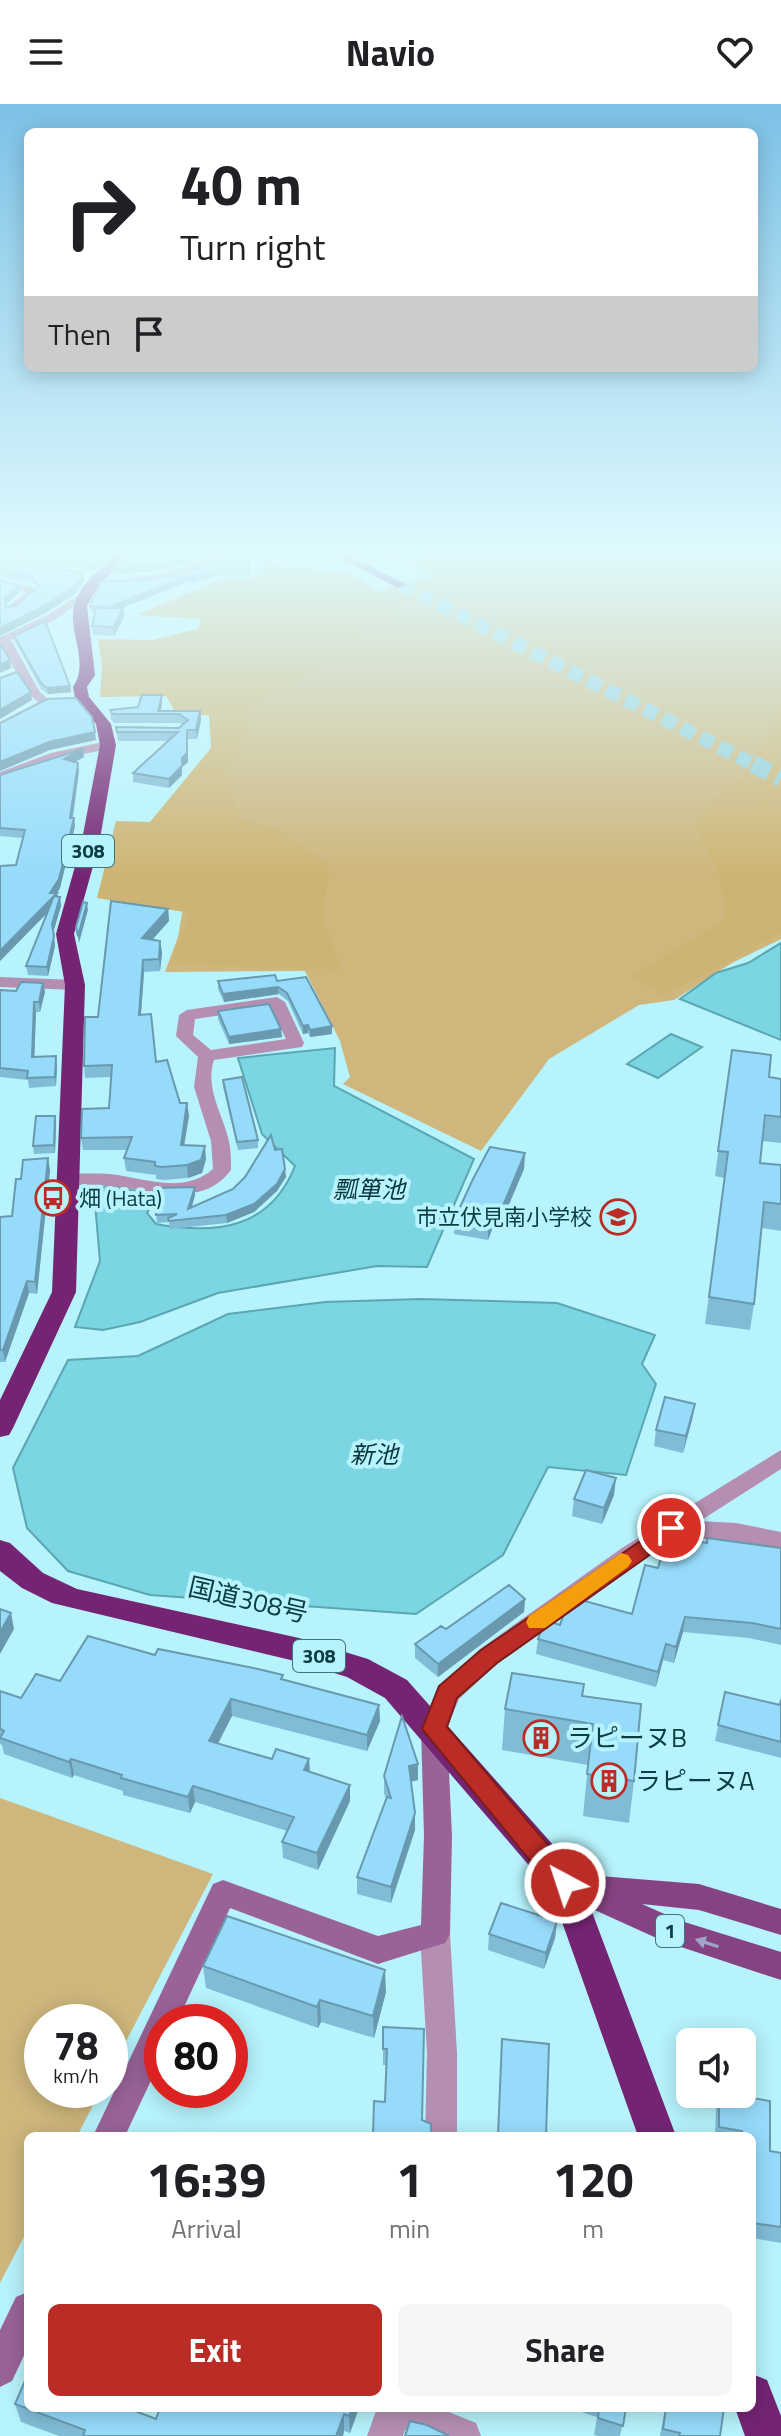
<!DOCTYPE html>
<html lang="en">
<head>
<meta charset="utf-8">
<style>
  body { margin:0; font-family:"Titillium Web","Noto Sans JP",sans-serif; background:#f6f6f6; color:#202124; height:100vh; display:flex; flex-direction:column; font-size:30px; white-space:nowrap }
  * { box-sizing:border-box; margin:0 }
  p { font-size:26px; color:#757577 }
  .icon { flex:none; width:44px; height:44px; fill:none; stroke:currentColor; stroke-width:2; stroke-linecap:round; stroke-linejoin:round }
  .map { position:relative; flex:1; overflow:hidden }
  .sheet { position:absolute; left:24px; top:2028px; width:732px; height:280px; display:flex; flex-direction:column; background:#fff; border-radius:12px; box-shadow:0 4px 20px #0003 }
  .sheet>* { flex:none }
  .banner { position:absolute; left:24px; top:24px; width:734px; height:244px; border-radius:12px; box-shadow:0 4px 20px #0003; background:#fff; color:#202124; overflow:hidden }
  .tools { position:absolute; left:676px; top:1924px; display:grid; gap:16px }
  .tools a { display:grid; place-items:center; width:80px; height:80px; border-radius:12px; background:#fff; box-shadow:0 4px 20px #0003; font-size:40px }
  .speed { position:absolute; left:24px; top:1900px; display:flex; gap:16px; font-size:40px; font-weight:700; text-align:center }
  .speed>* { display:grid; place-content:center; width:104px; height:104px; border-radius:50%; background:#fff; box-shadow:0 4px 20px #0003; line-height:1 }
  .speed small { font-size:20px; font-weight:400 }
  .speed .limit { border:12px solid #d22; background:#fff; color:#111 }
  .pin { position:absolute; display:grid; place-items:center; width:68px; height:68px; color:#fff; margin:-34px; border:4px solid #fff; border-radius:50%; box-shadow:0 2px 8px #0007 }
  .me { position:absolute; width:88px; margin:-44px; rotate:320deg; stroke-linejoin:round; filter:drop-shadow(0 0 6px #0008) }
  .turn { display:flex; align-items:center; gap:28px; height:168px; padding:0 24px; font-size:36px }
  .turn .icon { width:104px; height:104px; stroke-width:2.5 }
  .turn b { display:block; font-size:56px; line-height:68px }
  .then { display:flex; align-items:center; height:76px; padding:0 24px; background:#0003; gap:16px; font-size:30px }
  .eta { display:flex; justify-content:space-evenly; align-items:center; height:136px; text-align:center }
  .eta b { font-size:48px; font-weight:700; line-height:56px }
  .cta { display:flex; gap:16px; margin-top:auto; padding:16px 24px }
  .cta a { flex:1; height:92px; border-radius:12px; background:#ba2c25; color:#fff; font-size:32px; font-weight:700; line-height:92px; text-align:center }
  .cta a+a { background:#f6f6f6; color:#202124 }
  header { display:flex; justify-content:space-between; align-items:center; height:104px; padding:0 24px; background:#fff; font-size:36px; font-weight:700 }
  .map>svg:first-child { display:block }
</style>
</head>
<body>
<header><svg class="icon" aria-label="menu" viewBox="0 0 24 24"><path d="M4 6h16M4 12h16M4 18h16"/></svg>Navio<svg class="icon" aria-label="heart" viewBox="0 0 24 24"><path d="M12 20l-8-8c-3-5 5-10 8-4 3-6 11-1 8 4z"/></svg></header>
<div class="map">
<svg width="781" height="2332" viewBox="0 0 781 2332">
  <rect width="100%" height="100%" fill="#b7f3fc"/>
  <path fill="#ceb67c" d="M443 448H781V835L732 859 674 896 639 901 549 955 481 1047 343 980 350 973 340 937 305 867 165 868 178 833 218 603 351 502 391 483 432 473 409 460Z
    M0 1694 213 1770 110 1968V1918H42V1986H101L77 2032H28V2125L0 2179Z"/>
  <path fill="#ceb474" d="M266 459 352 470 406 505 334 542 310 572 252 600 246 634 226 668 240 716 275 724 330 761 322 817 343 866 171 860 191 809 97 794 116 717 150 718 211 644 209 611H177L166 592 100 593 102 563 98 535 153 536 198 525 201 515 136 511 215 478 262 471Z
    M781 599V829L663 892 632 871 726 816 719 768 697 727 711 698 749 668Z"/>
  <path fill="#7bd5e2" stroke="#5aa7b2" stroke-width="2" d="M781 839V936L680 895 716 869 748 859Z
    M671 930 702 943 658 974 627 960Z
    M335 944 334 982 474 1055 427 1163 377 1162 218 1189 140 1218 103 1226 75 1223 100 1157 94 1088 107 1081 157 1091 147 1109 156 1120C216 1131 270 1125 295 1062L262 1030 238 954Z
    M421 1195 557 1199 655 1231 642 1260 656 1280 626 1371 548 1363 503 1451 416 1510 150 1491 68 1467 27 1424 13 1364 68 1256 138 1252 228 1210 325 1198Z"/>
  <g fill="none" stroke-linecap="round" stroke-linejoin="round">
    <path stroke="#95cfd7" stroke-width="14" stroke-dasharray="14 7" stroke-linecap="butt" d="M401 481 757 662"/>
    <path stroke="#95cfd7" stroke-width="18" stroke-dasharray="18 9" stroke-linecap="butt" d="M753 660 781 674"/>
    <path fill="#b58fb2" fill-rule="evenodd" d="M23 448H39L20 455 33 458V462L3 455Z
      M94 448 164 454 177 448H190L165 460Z
      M222 448H235C212 466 124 493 99 478L167 469Z
      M378 448H413L394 456Z
      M0 475 33 483 37 489 15 507H7V503L26 488 0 481Z
      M77 492 86 494 56 515 11 536 39 587 50 597 40 600 28 589 0 540V533L48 511Z
      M108 637 113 638V644L59 655 0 676V668L51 649Z
      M0 873 75 876 83 881 75 886 0 883Z
      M277 893 285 898 304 939 302 943 214 956C205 983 221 1007 228 1033 231 1044 231 1055 231 1066 201 1106 150 1085 109 1082 92 1080 76 1083 59 1079L57 1075 59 1071 66 1069C81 1070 96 1069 110 1070 145 1074 183 1091 213 1065L211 1037 194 983 198 953 176 932 179 911 187 906ZM271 904 286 935 211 946 193 931 195 915Z
      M781 1346V1365L700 1417 736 1419 781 1428V1446L736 1437 675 1433 498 1559 459 1595 443 1633 434 1636 425 1633 421 1625 439 1582 480 1545 622 1444Z
      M435 1817 445 1821 450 1830 457 1949V2032H425L427 1949 420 1830 425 1821Z
      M377 2304H439L476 2319 481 2332H420L405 2326 403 2332H367Z"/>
    <path fill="#9a6398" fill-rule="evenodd" d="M434 1614 443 1617 447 1625 452 1732 450 1830 445 1839 378 1860 230 1804 177 1918H162V1953L125 2032H93L213 1780 223 1776 378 1832 421 1821 424 1732 421 1625 425 1617Z
      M28 2188V2243L12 2277 0 2283V2226L16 2193Z"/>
    <path fill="#864384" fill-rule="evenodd" d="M565 1766 575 1770 699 1780 781 1805V1831L699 1806 642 1800 678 1816 781 1848V1876L663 1837 555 1788 551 1779 555 1770Z"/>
    <path fill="#742473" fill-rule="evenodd" d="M120 448H133L98 482 87 502 95 571 87 583 89 593 111 620 116 641 99 741 74 830 85 881 76 1188 13 1324 9 1331 0 1333V1296L52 1188 65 881 56 830 81 741 100 641 96 620 75 594 73 583C90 558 68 530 74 502 80 479 104 462 120 448Z
      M329 448H344L407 481 397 484Z
      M0 1436 10 1439 43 1469 77 1485 299 1534 368 1555 407 1576 577 1768 676 2032H638L551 1787 385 1594 347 1573 299 1558 52 1499 22 1484 0 1467Z
      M752 2270 767 2276 781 2312V2332H745L735 2304H752Z"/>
  </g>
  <path fill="#81bcd7" d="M0 448H16L5 452 83 470 84 477 76 489 47 508 0 532V477L19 482V489L6 500V503L16 502 37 484 34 480 0 473Z
    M30 448H108L109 454 93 468 30 454Z
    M145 448H171L163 451Z
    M231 448H280L268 458 250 456 249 472H215L191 479V477L121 504 124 513 114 532 93 531 92 522 95 508H91L90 502 150 476 188 468 222 455Z
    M14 532 70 582 71 588 48 590 41 585 15 537Z
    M162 591V599L161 607H200L201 616 197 635H188V658L182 663V671L169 684 133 678V669L168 637H118L116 623 179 624 183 621 180 619H114L111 615 110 606 138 603Z
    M83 645 84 653 75 658 79 667 73 714H74L75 722 60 784 57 789 58 793H60L61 802 53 829 55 842 48 872 28 871 26 862 47 809 0 857V762L16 761 23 734 0 732V671Z
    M168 805 169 817 153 835 160 837 162 849 160 867 144 868 141 911 156 958 180 999H187L189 1012 184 1041 206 1055 202 1069 188 1074 164 1076 156 1075V1071L126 1067 124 1054 127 1046H83L81 1034 109 1004 111 973 85 974 84 962 98 913Z
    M218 877H277L332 930 310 933 308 929 303 930 288 897 279 890 224 898 218 885Z
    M43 879 45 888 40 908H36L34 953 57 961 56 982 29 984 28 976 0 973V886L16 887Z
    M218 907 281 925 282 933 229 940 218 915Z
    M732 946 769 973 781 975V1039L762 1037 760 1059 781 1061V1127L762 1124 754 1200 750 1226 705 1220 725 1074 715 1072Z
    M223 976 258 1036V1044L238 1046 223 983Z
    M55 1012 56 1019 55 1049 34 1050 33 1042Z
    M275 1046 286 1073 277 1087 254 1108 227 1119 170 1125 169 1118 157 1119 156 1111 195 1091 192 1103 233 1085Z
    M525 1049 524 1065 499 1124 493 1123 488 1136 454 1130 455 1114Z
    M50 1066 37 1190 29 1189 5 1258H0V1113L12 1112 21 1075Z
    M695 1300 692 1316 683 1349 654 1342 656 1326Z
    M614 1391 602 1420 572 1412 574 1395Z
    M707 1434 781 1444V1541L749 1534 683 1528 674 1559 663 1556 656 1583 536 1550 538 1535 560 1521 632 1510 658 1464 706 1439Z
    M525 1495 524 1508 438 1573 415 1554V1540L446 1525Z
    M155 1551 283 1571V1575L379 1601 380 1617 367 1647 232 1612 218 1640 272 1655H309L310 1668 350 1697 318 1766 283 1754 282 1738 287 1727 195 1698 190 1709 123 1691V1687L74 1671 72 1674 4 1650 2 1641 0 1640V1587L21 1594 60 1577Z
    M725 1588 779 1601 781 1592V1654L715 1637Z
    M583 1592 634 1677 629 1719 583 1712 588 1661 502 1646 505 1605Z
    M384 1672 418 1676 411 1678 415 1726 391 1799 357 1790V1773L386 1695 384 1689Z
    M557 1817 555 1834 544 1865 488 1846 489 1830Z
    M203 1862 386 1888 374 1934 321 1918 318 1924 206 1884Z
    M383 1923 422 2016 431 2032 385 1998 386 1961H383Z
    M719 1990 770 2047 781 2049V2139L752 2134V2032H715L716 2004Z
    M15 2300 156 2315 359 2304 350 2329 344 2327 343 2332H59L21 2318Z
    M581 2304H626L620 2332H598L594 2331 597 2313 581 2308Z
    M665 2304H724L720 2332H660Z"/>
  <path fill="#6999af" d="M0 448H16L0 454Z
    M107 448H108L109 454 93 468 92 461Z
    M202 448H219L163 466 115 470 114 464 163 461Z
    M273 448H280L268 458V452Z
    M215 467V472L191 479V477L109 509V503L192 470Z
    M83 470 84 477 76 489 47 508 0 532V524Z
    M19 482V489L5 501 4 494Z
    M123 504 124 513 114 532V523Z
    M10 556 11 564 0 569V561Z
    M70 582 71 588 48 590 47 584Z
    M31 588 32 596 0 615V606Z
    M162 591V599L160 610 158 607Z
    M200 607 201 616 197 635 196 626Z
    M187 626 188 658 182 663V671L169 684V675L182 654Z
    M95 628 96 636 50 646 0 667V658L49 638Z
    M83 645 84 653 65 663 64 655Z
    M78 659 79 667 71 722 70 714Z
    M74 714 75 722 60 784 57 789 58 797 60 793 61 802 53 829 52 820 58 798 0 857V847L50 789Z
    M87 799 88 806 79 839 78 832Z
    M168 805 169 817 143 846 142 834Z
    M54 832 55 842 48 872 47 863Z
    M160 837 162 849 160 867 159 855Z
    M143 856 144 868 140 923 139 911Z
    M43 879 45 888 40 908 39 898Z
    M278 883 279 890 224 898 223 890Z
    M34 898 36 908 34 963 32 953Z
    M308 921V929L303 930V922Z
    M332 922V930L310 933V926Z
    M281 925 282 933 229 940V933Z
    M56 952 57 961 56 982 55 973Z
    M187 999 189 1012 182 1054 181 1041Z
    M55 1012 56 1019 55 1049 54 1041Z
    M205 1042 206 1055 202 1069 188 1074 187 1061Z
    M525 1049 524 1065 499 1124 500 1109Z
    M48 1054 50 1066 37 1190 35 1178Z
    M285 1065 286 1073 277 1087 254 1108 227 1119 226 1111Z
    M195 1083V1091L189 1113 188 1105Z
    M494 1108 493 1123 488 1136V1120Z
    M27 1177 29 1189 5 1258 3 1246Z
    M695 1300 692 1316 683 1349 686 1332Z
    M616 1374 614 1391 602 1420 604 1404Z
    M525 1495 524 1508 438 1573V1560Z
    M11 1509 14 1525 0 1550V1528Z
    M685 1513 683 1528 674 1559 676 1543Z
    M666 1540 663 1556 656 1583 658 1568Z
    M231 1595 232 1612 210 1654 209 1637Z
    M379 1601 380 1617 367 1647V1631Z
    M71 1655 74 1671 72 1674 69 1658Z
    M309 1655 310 1671 304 1666Z
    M418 1660V1676L408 1678 409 1662Z
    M350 1681V1697L318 1766 317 1749Z
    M193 1682 195 1698 190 1709 188 1693Z
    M415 1709V1726L391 1799V1783Z
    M557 1817 555 1834 544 1865 546 1849Z
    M385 1866 386 1888 374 1934 373 1912Z
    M320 1896 321 1918 318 1924 317 1903Z
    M352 2304H359L350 2329 349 2312Z
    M344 2310V2327L343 2332H336Z"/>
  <path fill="#96dbfa" stroke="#6999af" stroke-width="2" d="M0 448 1 451 83 470 75 482 46 501 0 524V477L19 482 4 494 6 503 16 502 39 482 33 473 0 465Z
    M30 448H107L92 461Z
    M184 448H202L163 461 114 464 128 451 164 457Z
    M231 448H273L268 452 250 450 248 466 215 467 191 473 192 470 109 503 90 502 101 478 150 476 188 468 222 455Z
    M96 504H123L114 523 92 522Z
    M45 517 70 582 47 584 41 579 14 532Z
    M0 540 10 556 0 561Z
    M17 568 31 588 0 606V574Z
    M142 591H162L158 607H200L196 626H187V649L182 654V662L169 675 133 669 178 628H117L116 623 179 624 188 616 179 610H113L110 606 138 603Z
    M76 594 92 613 95 628 49 638 0 658V619L47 595Z
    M83 645 64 655 78 659 70 714H74L59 775 50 789H57L0 847V762L16 761 25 726 0 724V671Z
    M54 792 60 793 52 820 54 832 47 863 26 862Z
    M111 797 168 805 142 834 160 837 159 855 143 856 139 911 151 910 156 958 167 956 180 999H187L181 1041 205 1042 201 1056 187 1061 162 1063 155 1062V1058L124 1054 132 1033 81 1034 82 1005 109 1004 112 961 84 962 85 913H98Z
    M83 798 87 799 78 832 76 823Z
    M275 871 277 877 306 873 332 922 310 926 308 921 303 922 287 889 278 883 223 890 218 877Z
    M21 878 43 879 39 898H34L32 953 56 952 55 973 27 974 28 967 0 964V886L16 887Z
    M269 900 281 925 229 933 218 907Z
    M732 946 771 951 769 973 781 975V1013L765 1011 760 1059 781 1061V1100L764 1098 754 1200 709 1193 728 1048 718 1047Z
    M242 973 258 1036 237 1038 223 976Z
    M36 1012H55L54 1041 33 1042Z
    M271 1031 275 1046 282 1045 285 1065 277 1080 254 1100 226 1111 169 1117 168 1114 177 1110 156 1111 155 1084 195 1083 188 1105 233 1085 245 1073Z
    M490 1043 525 1049 500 1109 494 1108 488 1120 455 1114 473 1075Z
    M48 1054 35 1178 27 1177 3 1246H0V1113L12 1112 16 1075H21L23 1056Z
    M665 1293 695 1300 686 1332 656 1326Z
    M586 1366 616 1374 604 1404 574 1395Z
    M667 1431 707 1439V1434L781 1444V1525L752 1519 685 1513 676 1543 666 1540 658 1568 538 1535 545 1516 560 1521 568 1498 574 1494 632 1510 645 1461 658 1464Z
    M509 1481 525 1495 438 1560 415 1540 441 1522 446 1525Z
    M0 1505 11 1509 0 1528Z
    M88 1532 155 1551 158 1545 258 1565 283 1571 281 1575 379 1601 367 1631 231 1595 209 1637 272 1655 276 1645 309 1655 304 1666 350 1681 317 1749 282 1738 294 1713 193 1682 188 1693 121 1674 122 1671 71 1655 69 1658 0 1634 4 1627 0 1625V1587L21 1594 36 1570 60 1577Z
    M512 1569 584 1580 582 1592 641 1600 634 1677 587 1670 593 1620 505 1605Z
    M725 1588 780 1601 781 1596V1638L718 1621Z
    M402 1612 418 1660 409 1662 415 1709 391 1783 357 1773 387 1693 391 1694 384 1672Z
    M501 1799 557 1817 546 1849 489 1830Z
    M227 1812 385 1866 373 1912 320 1896 317 1903 203 1862Z
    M383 1923 424 1925 422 2016 431 2020V2032H373L374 1997 385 1998 387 1945H383Z
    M502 1935 549 1940 546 2032H498Z
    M719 1990H728L770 1997V2047L781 2049V2123L752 2119V2032H742V2027L719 2023Z
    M28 2270V2304H127L156 2315 160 2304H352L349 2312 344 2310 336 2332H83L85 2326 15 2300Z
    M599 2304H626L623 2322 598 2314Z
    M666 2304H724L720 2332H679L680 2329 663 2325Z
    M410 2317 427 2321 449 2332H405Z"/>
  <defs><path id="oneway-solid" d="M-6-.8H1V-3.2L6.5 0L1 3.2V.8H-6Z" transform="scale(2)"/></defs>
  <use fill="#a1a4c6" href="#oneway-solid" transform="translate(707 1839) rotate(-162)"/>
  <linearGradient id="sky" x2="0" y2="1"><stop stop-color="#7cc1e6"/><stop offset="0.58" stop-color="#dffafe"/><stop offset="1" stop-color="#dffafe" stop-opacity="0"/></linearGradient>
  <rect width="781" height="774" fill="url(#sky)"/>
  <path fill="#ba2c25" stroke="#791d18" stroke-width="2" d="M671 1416 679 1419 682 1424 679 1430 497 1559 457 1594 447 1623 574 1771 578 1779 574 1787 565 1791 555 1787 422 1625 439 1582 481 1546Z"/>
  <path fill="#f59e0b" d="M621 1449 628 1451 632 1457 628 1463 545 1524H529L526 1518 529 1512Z"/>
  <defs>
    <symbol id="bus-ring" viewBox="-11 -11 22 22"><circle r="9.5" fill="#b7f3fc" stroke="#ba2c25" stroke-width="1.5"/><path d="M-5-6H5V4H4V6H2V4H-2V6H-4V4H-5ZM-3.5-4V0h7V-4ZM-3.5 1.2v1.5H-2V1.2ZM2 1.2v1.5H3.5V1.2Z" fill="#ba2c25"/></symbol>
    <symbol id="school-ring" viewBox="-11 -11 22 22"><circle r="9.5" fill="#b7f3fc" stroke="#ba2c25" stroke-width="1.5"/><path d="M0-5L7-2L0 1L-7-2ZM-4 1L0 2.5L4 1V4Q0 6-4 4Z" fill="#ba2c25"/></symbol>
    <symbol id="building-ring" viewBox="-11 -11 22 22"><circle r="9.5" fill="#b7f3fc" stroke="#ba2c25" stroke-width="1.5"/><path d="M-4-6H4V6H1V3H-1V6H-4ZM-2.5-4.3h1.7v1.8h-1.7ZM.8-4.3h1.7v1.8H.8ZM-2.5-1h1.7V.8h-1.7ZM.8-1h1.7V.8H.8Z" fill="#ba2c25"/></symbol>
  </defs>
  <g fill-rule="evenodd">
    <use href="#bus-ring" x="33" y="1074" width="40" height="40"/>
    <use href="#school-ring" x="598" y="1093" width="40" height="40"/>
    <use href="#building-ring" x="521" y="1614" width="40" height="40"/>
    <use href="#building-ring" x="589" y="1657" width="40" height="40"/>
  </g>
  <g text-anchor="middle" stroke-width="8" stroke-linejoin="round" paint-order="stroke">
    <g fill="#b7f3fc" stroke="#3f747a" stroke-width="2">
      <rect x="62" y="731" width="52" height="32" rx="6"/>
      <rect x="293" y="1536" width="52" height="32" rx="6"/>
      <rect x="656" y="1811" width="28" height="32" rx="6"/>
    </g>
    <g font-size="20" font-weight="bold" fill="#0c3d43">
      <text x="88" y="754">308</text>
      <text x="319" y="1559">308</text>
      <text x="670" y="1834">1</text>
    </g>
    <g font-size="22" fill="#0c3d43" stroke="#b7f3fc" text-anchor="start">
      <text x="79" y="1102">畑 (Hata)</text>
      <text x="592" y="1121" text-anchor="end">市立伏見南小学校</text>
    </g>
    <g font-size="24" font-style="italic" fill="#09363c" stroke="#b7f3fc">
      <text x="369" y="1094">瓢箪池</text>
      <text x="374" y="1359">新池</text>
    </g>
    <g font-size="26" fill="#0c3d43" stroke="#b7f3fc">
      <text transform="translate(248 1496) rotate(13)" y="9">国道308号</text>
    </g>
    <g font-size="26" fill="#0c3d43" stroke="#b7f3fc" text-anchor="start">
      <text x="567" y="1643">ラピーヌB</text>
      <text x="635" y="1686">ラピーヌA</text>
    </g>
  </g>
</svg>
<div class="tools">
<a><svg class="icon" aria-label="sound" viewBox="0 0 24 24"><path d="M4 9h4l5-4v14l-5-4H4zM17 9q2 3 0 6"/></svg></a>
</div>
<div class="speed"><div>78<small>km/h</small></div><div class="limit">80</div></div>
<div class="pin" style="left:671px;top:1424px;background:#d93025"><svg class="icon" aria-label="arrive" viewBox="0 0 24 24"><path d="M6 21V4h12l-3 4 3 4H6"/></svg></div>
<svg class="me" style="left:565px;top:1779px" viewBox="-20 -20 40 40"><circle r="17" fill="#ba2c25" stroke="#fff" stroke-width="3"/><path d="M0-11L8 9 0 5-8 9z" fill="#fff"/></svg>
<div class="banner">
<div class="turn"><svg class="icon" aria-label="right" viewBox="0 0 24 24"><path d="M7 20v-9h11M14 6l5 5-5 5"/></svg><div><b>40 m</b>Turn right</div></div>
<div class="then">Then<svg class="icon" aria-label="arrive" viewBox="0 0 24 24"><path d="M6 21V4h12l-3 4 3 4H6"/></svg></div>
</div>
<section class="sheet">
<div class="eta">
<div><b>16:39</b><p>Arrival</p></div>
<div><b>1</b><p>min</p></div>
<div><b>120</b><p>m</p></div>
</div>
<div class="cta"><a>Exit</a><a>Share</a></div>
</section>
</div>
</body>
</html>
